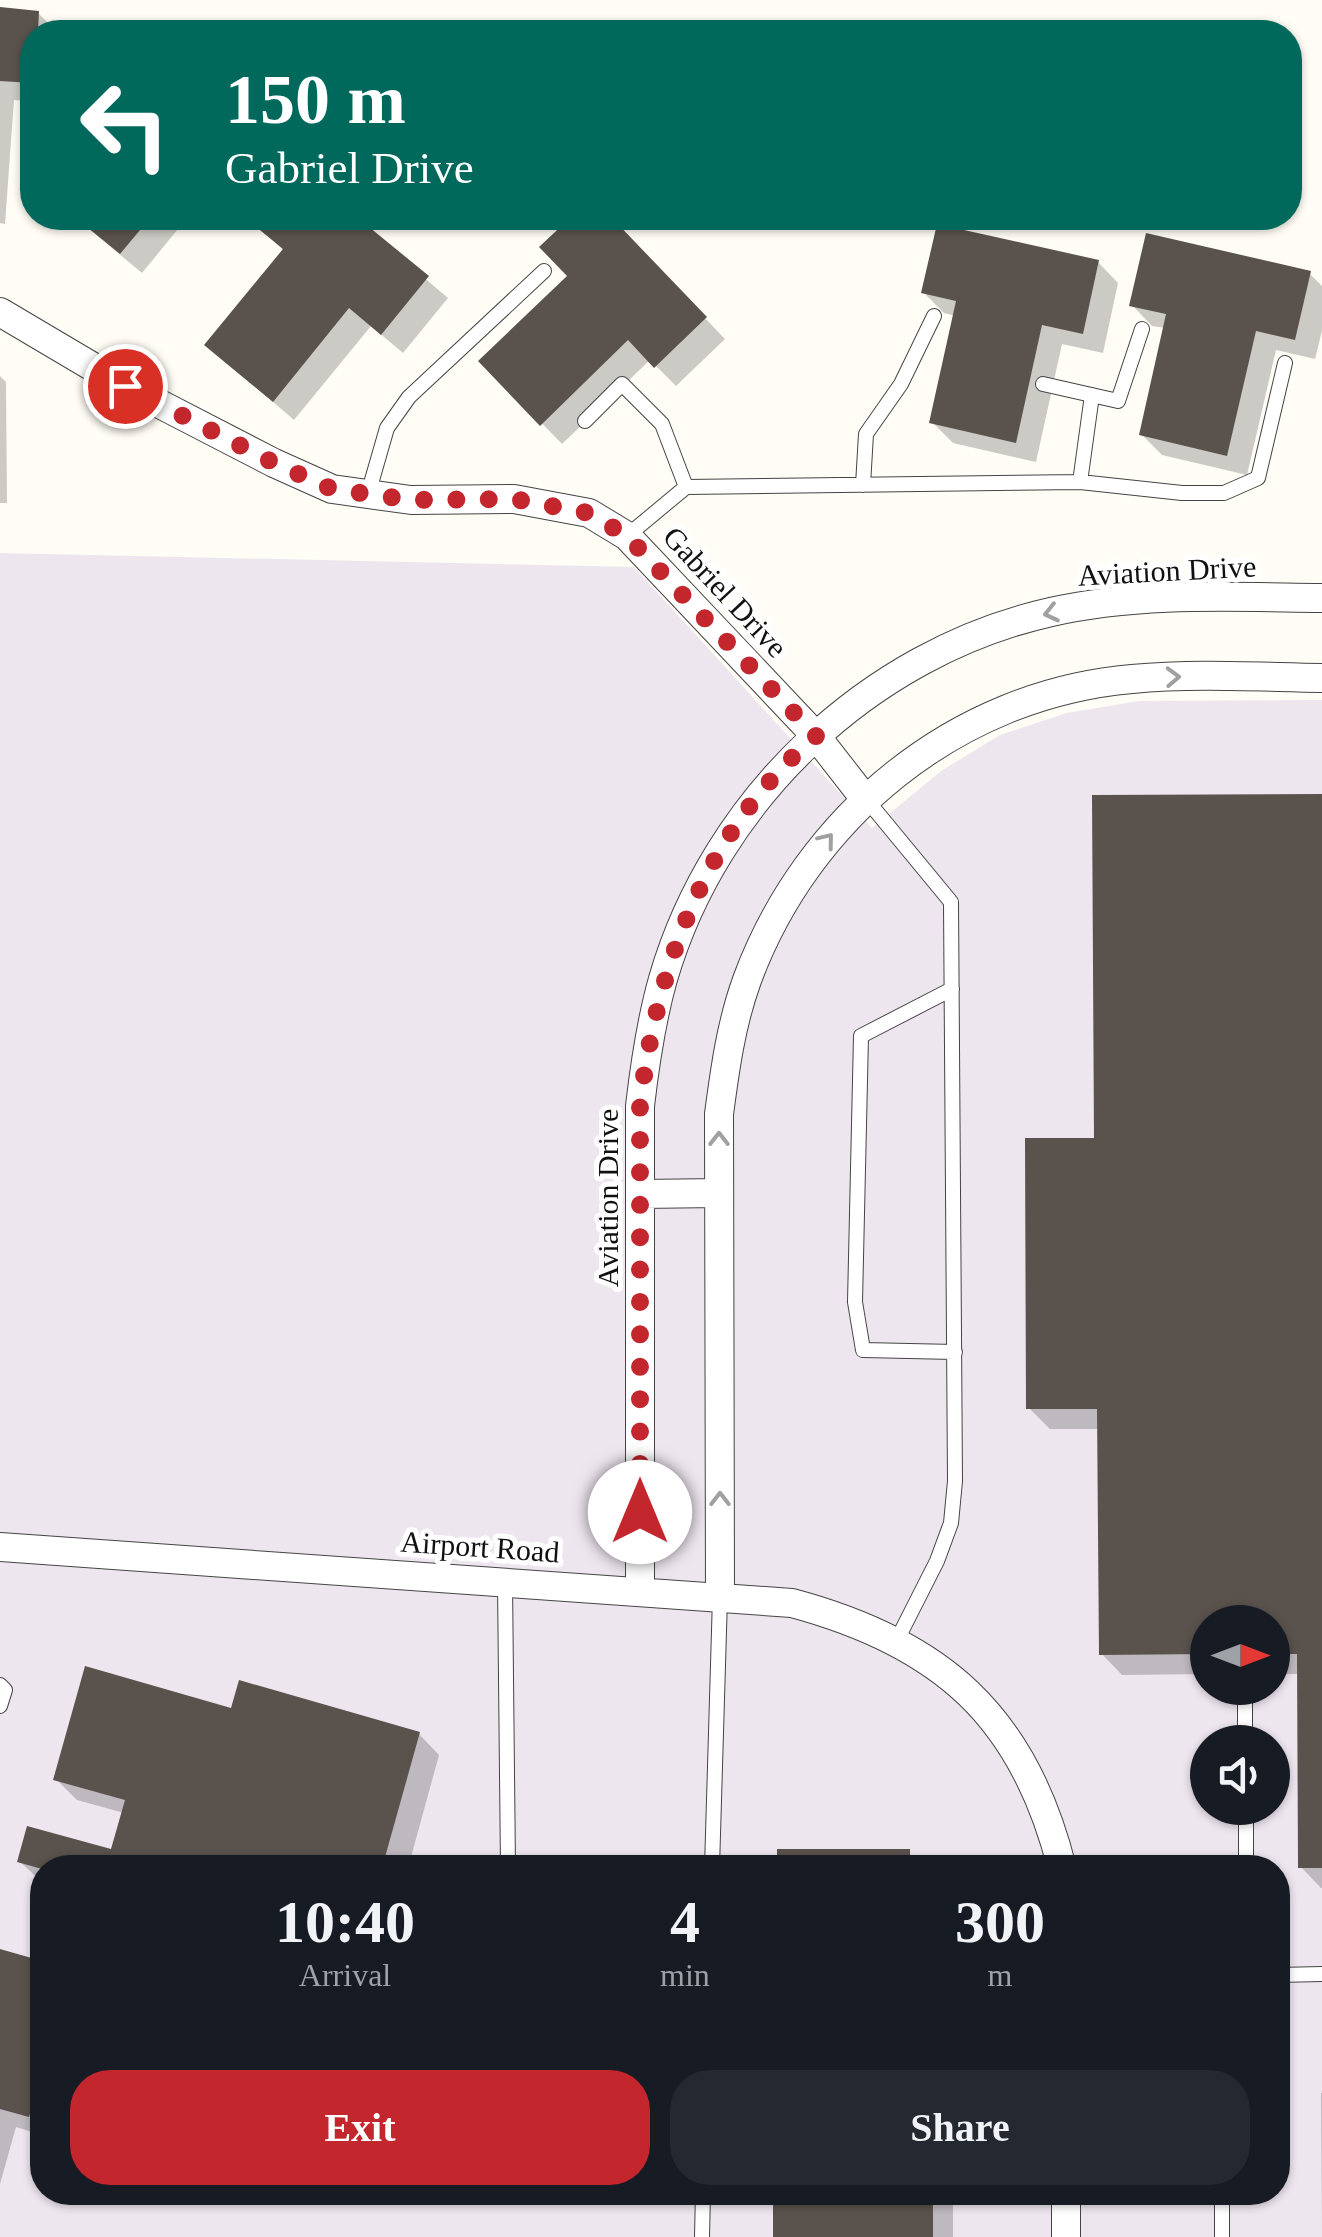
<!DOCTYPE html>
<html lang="en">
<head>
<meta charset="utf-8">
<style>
  body { margin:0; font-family:"Times New Roman",serif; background:#242831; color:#f1f3f6; height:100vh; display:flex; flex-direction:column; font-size:38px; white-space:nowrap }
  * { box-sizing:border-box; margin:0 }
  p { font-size:32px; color:#9ea1a6 }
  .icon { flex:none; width:55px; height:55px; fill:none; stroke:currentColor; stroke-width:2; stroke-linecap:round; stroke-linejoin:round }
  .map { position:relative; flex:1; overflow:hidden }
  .side { position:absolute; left:30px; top:1855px; width:1260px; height:350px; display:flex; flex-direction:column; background:#171b24; border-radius:40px; box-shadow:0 2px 8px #0004 }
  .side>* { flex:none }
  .hud { position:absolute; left:20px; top:20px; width:1282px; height:210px; border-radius:40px; box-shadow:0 2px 8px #0004; background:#00695c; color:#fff; overflow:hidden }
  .needle { width:65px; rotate:90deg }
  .controls { position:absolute; left:1190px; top:1605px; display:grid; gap:20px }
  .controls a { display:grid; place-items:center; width:100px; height:100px; border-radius:50%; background:#171b24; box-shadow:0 2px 8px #0004; font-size:50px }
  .pin { position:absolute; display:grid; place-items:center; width:85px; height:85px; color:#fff; margin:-42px; border:5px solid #fff; border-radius:50%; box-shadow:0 2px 10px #0007 }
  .me { position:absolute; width:110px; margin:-55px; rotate:0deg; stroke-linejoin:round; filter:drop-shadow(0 0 8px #0008) }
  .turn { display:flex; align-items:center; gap:35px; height:210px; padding:0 40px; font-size:45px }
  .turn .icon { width:130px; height:130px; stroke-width:2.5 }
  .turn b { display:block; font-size:70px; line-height:85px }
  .eta { display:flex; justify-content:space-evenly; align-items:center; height:170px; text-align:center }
  .eta b { font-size:60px; font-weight:600; line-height:70px }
  .button { display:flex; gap:20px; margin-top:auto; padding:20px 40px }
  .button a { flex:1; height:115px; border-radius:40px; background:#c4262e; color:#fff; font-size:40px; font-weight:600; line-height:115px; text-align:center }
  .button a+a { background:#242831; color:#f1f3f6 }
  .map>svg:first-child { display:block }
</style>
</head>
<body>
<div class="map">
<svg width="1322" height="2237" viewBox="0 0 1322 2237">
  <rect width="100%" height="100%" fill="#fffdf5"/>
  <path fill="#eee6ef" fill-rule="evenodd" d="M0 553 634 567 872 828 941 771 1000 735 1067 713 1139 701 1322 700V2237H0ZM1208 1622H1272V1688H1208ZM1208 1742H1272V1808H1208ZM42 1868H1278V2192H42Z"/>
  <path fill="#0003" d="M0 10 38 13 58 32H32V101L14 100 5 224 0 223Z
    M150 25 159 32H143Z
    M76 218H187L142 273Z
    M266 218H354L448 298 403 353 371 326 294 420 207 345 284 251 259 226Z
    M574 218H609L725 339 676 386 650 360 562 444 481 361 570 276 542 247Z
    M1098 262 1118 283 1103 353 1062 344 1036 462 953 443 932 422 956 316 944 313 924 293Z
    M1310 274 1322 286V331L1315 359 1276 350 1247 475 1162 455 1141 434 1165 328 1152 326 1132 305Z
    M0 376 6 382 7 503H0Z
    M1322 796V1888H1321L1301 1867 1300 1674H1272V1622H1208V1674L1122 1675 1102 1654 1100 1429H1050L1029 1408 1097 1140Z
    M233 1711 419 1734 439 1755 408 1868H42V1882L19 1861 112 1852 124 1813 77 1800 56 1779Z
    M908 1852 924 1868H779Z
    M0 1952 42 1964V2135L16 2127 0 2184Z
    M1321 2093H1322V2237Z
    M776 2192H953V2237H776Z"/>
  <path fill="#5a524d" d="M0 7 39 11 38 32H32V83L0 81Z
    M76 218H150L120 254Z
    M262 218H358L429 276 381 335 349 308 273 402 204 345 283 249 255 226Z
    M570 218H612L707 317 654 368 628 340 540 426 478 361 567 276 539 247Z
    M937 224 1099 260 1083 334 1042 325 1016 443 929 423 956 301 921 293Z
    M1146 233 1311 271 1295 340 1256 331 1227 456 1139 435 1166 314 1129 306Z
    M1322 794V1868H1298L1297 1654H1272V1622H1208V1654L1099 1655 1097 1409H1026L1025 1138H1094L1092 795Z
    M85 1666 231 1708 239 1680 420 1732 382 1868 42 1869 17 1862 27 1826 111 1849 125 1800 53 1780Z
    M777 1849H910V1868H777Z
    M0 1949 42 1961V2068L29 2117 0 2109Z
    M773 2192H933V2237H773Z"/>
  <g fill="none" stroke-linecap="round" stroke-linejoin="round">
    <defs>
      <path id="lane" d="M1043 384 1118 401 1142 329
        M585 421 622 384 662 424 686 487
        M1080 482 1092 395
        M863 485 866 434 901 384 934 316
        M368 494 387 428 409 397 544 271
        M627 536 686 487 1080 482 1182 493H1224L1258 478 1285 363
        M866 799 951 902 955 1481 951 1523 937 1561 897 1640
        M952 989 861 1036 855 1302 863 1350 955 1352
        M505 1582 508 1868
        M0 1685 5 1690 0 1706
        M1245 1688V1742
        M1246 1808V1868
        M712 1868 720 1597
        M1278 1975 1322 1974
        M702 2237 703 2192
        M1222 2237V2192"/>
      <path id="street" d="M0 312 125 386 274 463 332 489 411 500 514 499 589 513 627 536 816 736 865 799
        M640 1194 719 1193
        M0 1547 792 1603C941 1643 1024 1716 1062 1868
        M640 1592V1106C645 1063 651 1021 663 979 715 800 868 653 1051 612 1140 592 1231 597 1322 598
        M720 1597 719 1114C725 1069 731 1024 747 980 807 817 956 694 1132 679 1195 673 1259 677 1322 678
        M1066 2237V2192"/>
    </defs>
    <use href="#lane" stroke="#444" stroke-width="16"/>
    <use href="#street" stroke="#444" stroke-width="30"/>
    <use href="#lane" stroke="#fff" stroke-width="14"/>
    <use href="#street" stroke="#fff" stroke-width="28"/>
  </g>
  <defs><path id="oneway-chevron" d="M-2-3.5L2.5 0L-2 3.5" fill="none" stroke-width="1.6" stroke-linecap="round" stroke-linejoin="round" transform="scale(2.5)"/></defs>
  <g stroke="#a0a0a0">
    <use href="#oneway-chevron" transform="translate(1051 613) rotate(167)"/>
    <use href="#oneway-chevron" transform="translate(1173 677) rotate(-2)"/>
    <use href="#oneway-chevron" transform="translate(827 840) rotate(-51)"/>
    <use href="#oneway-chevron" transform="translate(719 1139) rotate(-90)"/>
    <use href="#oneway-chevron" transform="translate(720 1499) rotate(-90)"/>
  </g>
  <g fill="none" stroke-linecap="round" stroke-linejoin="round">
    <path stroke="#c4262e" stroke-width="18" stroke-dasharray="0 32.4" d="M125 386 274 463 332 489 411 500 514 499 589 513 627 536 816 736C707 827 656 968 640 1106V1512"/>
  </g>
  <g text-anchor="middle" stroke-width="10" stroke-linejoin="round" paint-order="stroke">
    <g font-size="30" fill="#111" stroke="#fff">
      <text transform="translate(1167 571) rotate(-3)" y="10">Aviation Drive</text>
      <text transform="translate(725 592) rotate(47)" y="10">Gabriel Drive</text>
      <text transform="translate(608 1198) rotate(-90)" y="10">Aviation Drive</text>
      <text transform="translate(480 1547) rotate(4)" y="10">Airport Road</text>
    </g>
  </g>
</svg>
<div class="controls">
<a><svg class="needle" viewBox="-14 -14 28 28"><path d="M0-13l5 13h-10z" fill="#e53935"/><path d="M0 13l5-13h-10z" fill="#9ea1a6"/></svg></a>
<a><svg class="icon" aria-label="sound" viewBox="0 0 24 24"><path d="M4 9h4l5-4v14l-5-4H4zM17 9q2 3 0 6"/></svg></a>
</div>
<div class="pin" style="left:125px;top:386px;background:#d93025"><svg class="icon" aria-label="arrive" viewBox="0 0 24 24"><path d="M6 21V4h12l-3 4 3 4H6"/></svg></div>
<svg class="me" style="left:640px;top:1512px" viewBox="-20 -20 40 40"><circle r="19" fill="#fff"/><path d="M0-13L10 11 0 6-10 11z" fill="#c4262e"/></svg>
<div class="hud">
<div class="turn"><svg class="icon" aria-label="left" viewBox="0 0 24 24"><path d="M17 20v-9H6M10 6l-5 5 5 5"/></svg><div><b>150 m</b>Gabriel Drive</div></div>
</div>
<section class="side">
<div class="eta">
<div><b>10:40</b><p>Arrival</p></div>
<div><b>4</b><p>min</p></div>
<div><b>300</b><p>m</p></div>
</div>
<div class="button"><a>Exit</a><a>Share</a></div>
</section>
</div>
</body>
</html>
